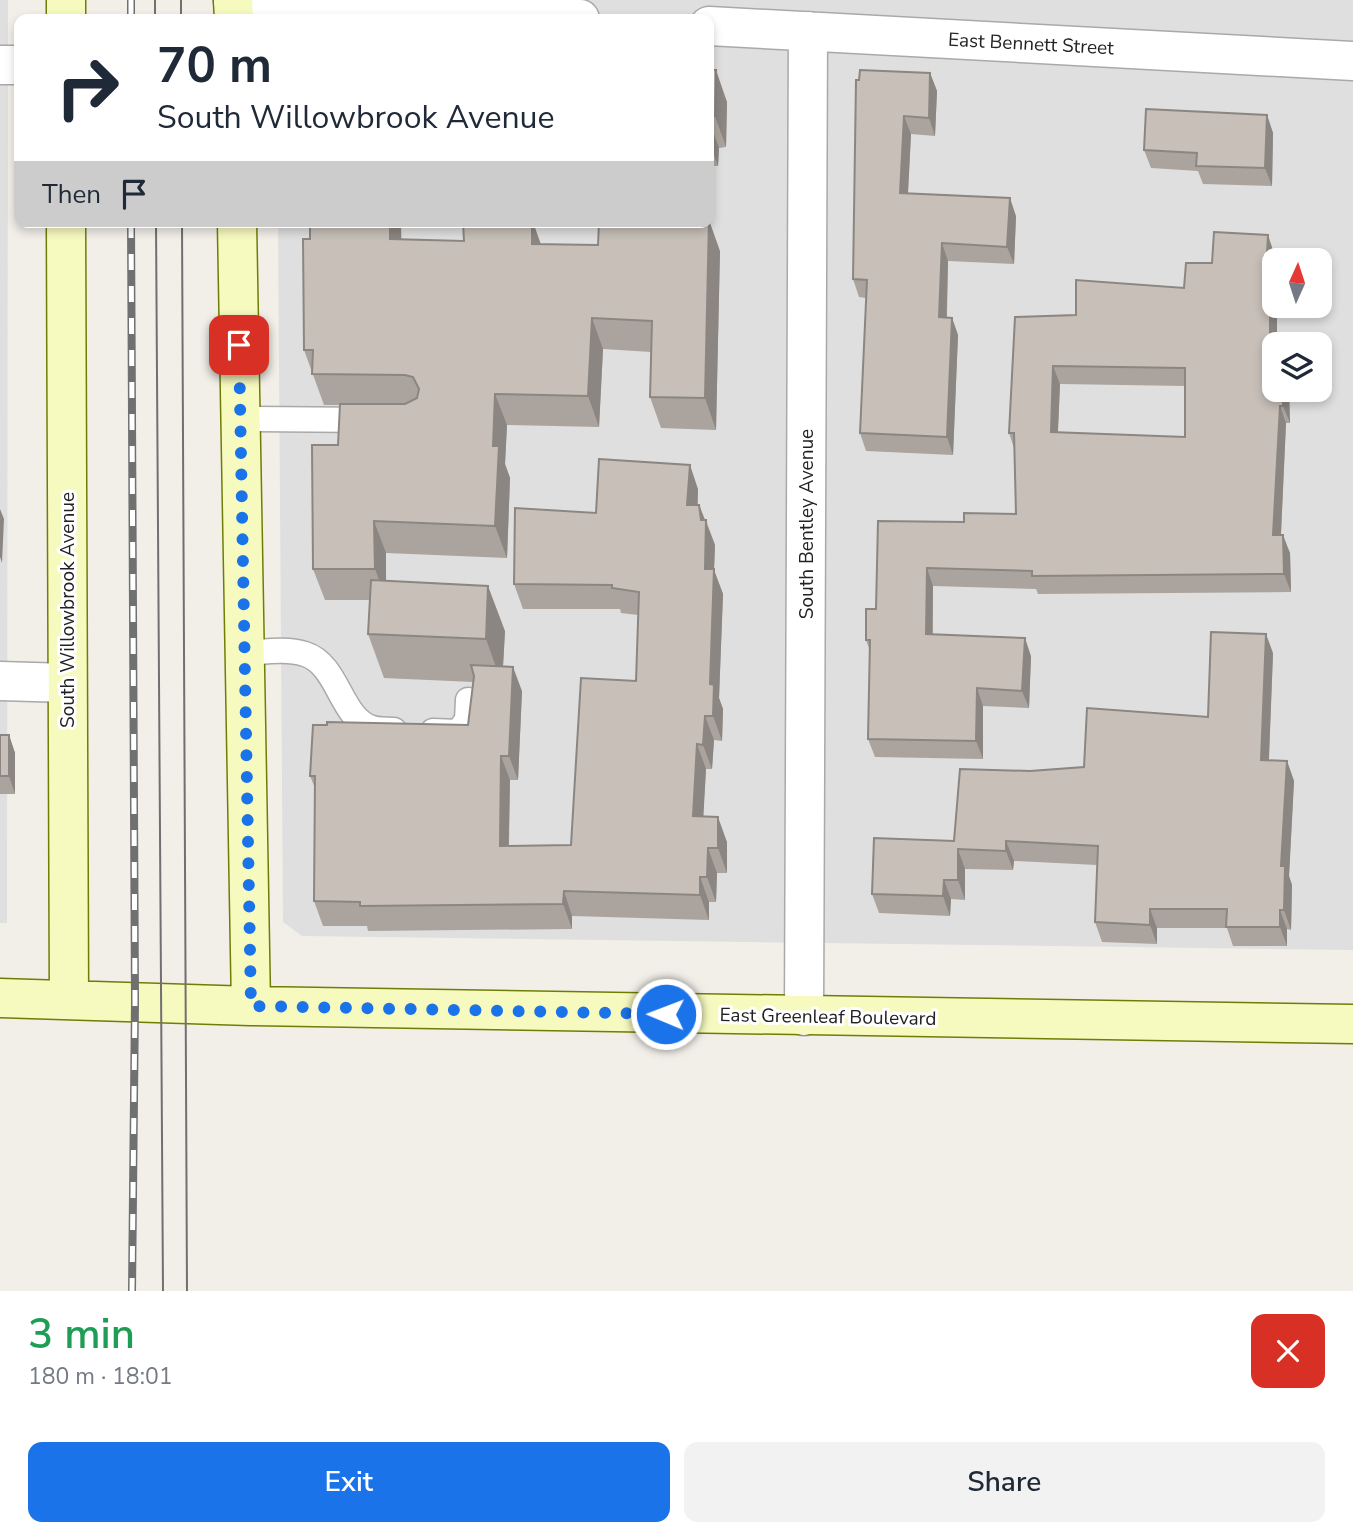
<!DOCTYPE html>
<html lang="en">
<head>
<meta charset="utf-8">
<style>
  body { margin:0; font-family:"Nunito Sans",sans-serif; background:#f2f2f3; color:#1f2937; height:100vh; display:flex; flex-direction:column; font-size:26px; white-space:nowrap }
  * { box-sizing:border-box; margin:0 }
  p { font-size:23px; color:#747a83 }
  .icon { flex:none; width:38px; height:38px; fill:none; stroke:currentColor; stroke-width:2; stroke-linecap:round; stroke-linejoin:round }
  .map { position:relative; height:1291px; overflow:hidden }
  .side { display:flex; flex-direction:column; background:#fff; flex:1 }
  .side>* { flex:none }
  .banner { position:absolute; left:14px; top:14px; width:700px; height:214px; border-radius:14px; box-shadow:0 4px 10px #0003; background:#fff; color:#1f2937; overflow:hidden }
  .needle { width:46px; rotate:3deg }
  .buttons { position:absolute; left:1262px; top:248px; display:grid; gap:14px }
  .buttons a { display:grid; place-items:center; width:70px; height:70px; border-radius:14px; background:#fff; box-shadow:0 4px 10px #0003; font-size:35px }
  .pin { position:absolute; display:grid; place-items:center; width:60px; height:60px; color:#fff; margin:-30px; border-radius:14px; box-shadow:0 4px 10px #0006 }
  .me { position:absolute; width:77px; margin:-38px; rotate:271deg; stroke-linejoin:round; filter:drop-shadow(0 0 5px #0008) }
  .turn { display:flex; align-items:center; gap:24px; height:147px; padding:0 28px; font-size:32px }
  .turn .icon { width:91px; height:91px; stroke-width:2.5 }
  .turn b { display:block; font-size:49px; line-height:60px }
  .then { display:flex; align-items:center; height:66px; padding:0 28px; background:#0003; gap:14px; font-size:26px }
  .round { display:grid; place-items:center; flex:none; width:74px; height:74px; border-radius:14px; background:#f2f2f3 }
  .overview { display:flex; align-items:center; justify-content:space-between; height:119px; padding:0 28px }
  h1 { font-size:42px; font-weight:600; line-height:52px; color:#1e9e55 }
  .button { display:flex; gap:14px; margin-top:auto; padding:14px 28px }
  .button a { flex:1; height:80px; border-radius:14px; background:#1a73e8; color:#fff; font-size:28px; font-weight:600; line-height:80px; text-align:center }
  .button a+a { background:#f2f2f3; color:#1f2937 }
  .map>svg:first-child { display:block }
</style>
</head>
<body>
<div class="map">
<svg width="1353" height="1291" viewBox="0 0 1353 1291">
  <rect width="100%" height="100%" fill="#f2efe9"/>
  <path fill="#e0dfdf" fill-rule="evenodd" d="M0 0H8L7 923H0Z
    M277 0H1353V950L302 936 283 922 278 222H709V19H277ZM1274 261H1320V306H1274ZM1274 345H1320V390H1274Z"/>
  <g fill="none" stroke-linecap="round" stroke-linejoin="round">
    <defs>
      <path id="lane" d="M241 419 373 420
        M245 653C264 652 286 648 305 654 339 665 340 718 372 728 378 730 387 730 394 730
        M433 731 458 732 467 720 468 700"/>
      <path id="street" d="M233 1 580 19
        M709 26 1353 61
        M0 65H19
        M0 681 67 683
        M804 1016 808 31"/>
      <path id="secondary" d="M66 0V19
        M233 0 234 19
        M66 222 69 999
        M237 222 251 1006
        M0 998 251 1006 1353 1024"/>
    </defs>
    <use href="#lane" stroke="#a9a9a9" stroke-width="27"/>
    <use href="#street" stroke="#a9a9a9" stroke-width="41"/>
    <use href="#secondary" stroke="#707d05" stroke-width="41"/>
    <use href="#lane" stroke="#fff" stroke-width="24"/>
    <use href="#street" stroke="#fff" stroke-width="38"/>
    <use href="#secondary" stroke="#f7fabf" stroke-width="38"/>
    <path stroke="#707070" stroke-width="2" d="M155 0V19
      M181 0V19
      M156 222 163 1291
      M182 222 187 1291"/>
    <defs>
      <path id="rail" d="M131 0V19
        M131 222 135 1001 132 1291"/>
    </defs>
    <use href="#rail" stroke="#707070" stroke-width="8"/>
    <use href="#rail" stroke="#fff" stroke-width="5" stroke-dasharray="16" stroke-linecap="butt"/>
  </g>
  <path fill="#aba49e" fill-rule="evenodd" d="M709 70 727 102 726 147 719 148 718 166H709Z
    M930 73 937 91 935 136 911 134 908 193 1016 216 1014 264 948 261 947 317 952 318 958 335 953 455 866 451 860 433 866 298 859 297 853 279 859 80Z
    M1267 115 1273 133 1272 186 1203 184 1198 171 1151 168 1144 150Z
    M310 222H401V239L720 251 716 430 661 428 650 397 651 352 603 349 599 427 507 425 505 464 510 478 507 558 386 553V581L505 631 503 666 522 691 518 780H510L509 846 571 845 636 681 638 615 621 613 620 609H523L514 584 596 513 698 489V505H699L705 520H706L715 545 714 570 723 594 719 698 723 709 722 741 714 740 712 769H706L703 817 727 842V873H717L716 902H709V920L572 916V929L368 931 367 926H323L314 901 315 788 310 776 327 725H468L473 682 384 678 368 634 370 600H325L313 569 338 445 340 405H324L304 350Z
    M1274 253 1273 279 1274 306H1277V345L1274 390H1289L1290 423H1286L1281 535 1290 553 1291 592 1038 594 1036 589 933 586V634L1031 656 1029 708 983 706V759L875 757 868 739 870 651 866 640 876 609 964 522 1016 514 1014 448 1009 433 1076 315 1184 288 1212 263ZM1060 384 1185 386V437L1058 432Z
    M1273 653 1269 760 1287 761 1294 781 1289 876 1292 885 1291 930 1287 929V946H1233L1227 928H1157V944L1102 942 1095 922 1097 865 1014 861 1013 870 965 869V900L951 899 950 916 879 913 872 894 954 841 1030 771 1084 767 1208 717Z
    M0 735H9L15 753V794H0Z"/>
  <path fill="#8b8681" d="M716 70 727 102 726 147 715 116Z
    M930 73 937 91 935 136 929 118Z
    M1267 115 1273 133 1272 186 1265 168Z
    M904 116 911 134 907 211 900 193Z
    M709 121 719 148 718 166 709 140Z
    M1010 198 1016 216 1014 264 1007 247Z
    M709 220 720 251 716 430 705 398Z
    M390 222H401L402 270 390 239Z
    M533 222 544 253 532 244Z
    M1268 235 1274 253 1273 279 1274 282V306H1277V345H1274V383L1270 372 1266 272Z
    M942 243 948 261 946 335 939 317Z
    M592 318 603 349 599 427 588 396Z
    M952 318 958 335 953 455 947 437Z
    M1053 366 1060 384 1057 450 1051 432Z
    M1283 390H1289L1290 423 1283 406Z
    M495 394 507 425 505 464 510 478 507 558 495 526 493 446Z
    M1280 406 1286 423 1280 553 1273 535Z
    M690 465 698 489 696 530 687 505Z
    M699 505 715 545 714 570 723 594 719 698 723 709 722 741 713 716 710 684 705 569Z
    M0 509 4 519 2 563 0 557Z
    M374 521 386 553V600L375 569Z
    M1283 535 1290 553 1291 592 1284 574Z
    M927 568 933 586 932 652 926 634Z
    M488 586 505 631 502 684 486 639Z
    M1266 634 1273 653 1268 779 1261 760Z
    M1025 638 1031 656 1029 708 1022 691Z
    M513 667 522 691 518 780 509 756Z
    M977 688 983 706V759L976 741Z
    M705 716 714 740 712 769 703 745Z
    M9 735 15 753V794L9 776Z
    M697 744 706 769 702 841 693 816Z
    M501 756 510 780 508 870 500 846Z
    M1287 761 1294 781 1289 876 1292 885 1291 930 1284 910 1281 866Z
    M718 817 727 842V873L718 848Z
    M1006 841 1014 861 1013 870 1006 851Z
    M708 848 717 873 716 902 707 877Z
    M958 849 965 869V900L958 880Z
    M700 877 709 902V920L700 895Z
    M944 880 951 899 950 916 943 896Z
    M564 891 572 916V929L563 904Z
    M1150 909 1157 928V944L1150 925Z
    M1280 910 1287 929V946L1280 927Z"/>
  <path fill="#c7bfb8" stroke="#8b8681" stroke-width="2" fill-rule="evenodd" d="M709 70H716L715 116H709Z
    M860 70 930 73 929 118 904 116 900 193 1010 198 1007 247 942 243 939 317 952 318 947 437 860 433 867 280 853 279 856 80H859Z
    M1146 109 1267 115 1265 168 1196 166 1197 153 1144 150Z
    M709 220 705 398 650 397 652 321 592 318 588 396 495 394 493 446H499L495 526 374 521 375 569H313L312 445H338L340 404H405L417 398 419 389 413 377 405 375 312 374 313 350H304L303 239H310V222H390V239L464 241 463 222H532V244L598 245 599 222H709Z
    M1214 232 1268 235 1266 272 1270 273V372H1274V390H1283V406H1280L1273 535H1283L1284 574 1032 576V571L927 568 926 634 1025 638 1022 691 977 688 976 741 868 739 870 640H866V609H876L878 521 964 522V513L1016 514 1014 433H1009L1015 317 1076 315V280L1184 288 1186 263H1212ZM1053 366 1185 368V437L1051 432Z
    M599 459 690 465 687 505H699L701 520H706L705 569H714L710 684 714 685 713 716H705L703 745 697 744 693 816 718 817V848H708L707 877H700V895L564 891 563 904 360 906V902L314 901 315 776H310L313 725H327V722L468 725 474 676 471 665 513 667 509 756H501L500 846 571 845 581 678 636 681 639 592 612 588V585L514 584 515 508 596 513Z
    M371 580 488 586 486 639 368 634Z
    M1211 632 1266 634 1261 760 1287 761 1281 866H1285L1284 910H1280V927H1226L1227 909H1150V925L1095 922 1098 846 1006 841V851L958 849V880H944L943 896 872 894 874 838 954 841 960 769 1030 771 1084 767 1087 708 1208 717Z
    M0 735H9V776H0Z"/>
  <g fill="none" stroke-linecap="round" stroke-linejoin="round">
    <path stroke="#1a73e8" stroke-width="12" stroke-dasharray="0 21.6" d="M239 345 251 1006 666 1014"/>
  </g>
  <g text-anchor="middle" stroke-width="6" stroke-linejoin="round" paint-order="stroke">
    <g font-size="19" fill="#222" stroke="#fff">
      <text transform="translate(1031 43) rotate(3)" y="7">East Bennett Street</text>
      <text transform="translate(806 524) rotate(-90)" y="7">South Bentley Avenue</text>
      <text transform="translate(67 610) rotate(-90)" y="7">South Willowbrook Avenue</text>
      <text transform="translate(828 1016) rotate(1)" y="7">East Greenleaf Boulevard</text>
    </g>
  </g>
</svg>
<div class="buttons">
<a><svg class="needle" viewBox="-14 -14 28 28"><path d="M0-13l5 13h-10z" fill="#e53935"/><path d="M0 13l5-13h-10z" fill="#747a83"/></svg></a>
<a><svg class="icon" aria-label="layers" viewBox="0 0 24 24"><path d="M12 4l9 5-9 5-9-5zM3 14l9 5 9-5"/></svg></a>
</div>
<div class="pin" style="left:239px;top:345px;background:#d93025"><svg class="icon" aria-label="arrive" viewBox="0 0 24 24"><path d="M6 21V4h12l-3 4 3 4H6"/></svg></div>
<svg class="me" style="left:666px;top:1014px" viewBox="-20 -20 40 40"><circle r="17" fill="#1a73e8" stroke="#fff" stroke-width="3"/><path d="M0-11L8 9 0 5-8 9z" fill="#fff"/></svg>
<div class="banner">
<div class="turn"><svg class="icon" aria-label="right" viewBox="0 0 24 24"><path d="M7 20v-9h11M14 6l5 5-5 5"/></svg><div><b>70 m</b>South Willowbrook Avenue</div></div>
<div class="then">Then<svg class="icon" aria-label="arrive" viewBox="0 0 24 24"><path d="M6 21V4h12l-3 4 3 4H6"/></svg></div>
</div>
</div>
<section class="side">
<div class="overview"><div><h1>3 min</h1><p>180 m · 18:01</p></div><a class="round" style="background:#d93025;color:#fff"><svg class="icon" aria-label="close" viewBox="0 0 24 24"><path d="M6 6l12 12M18 6L6 18"/></svg></a></div>
<div class="button"><a>Exit</a><a>Share</a></div>
</section>
</body>
</html>
